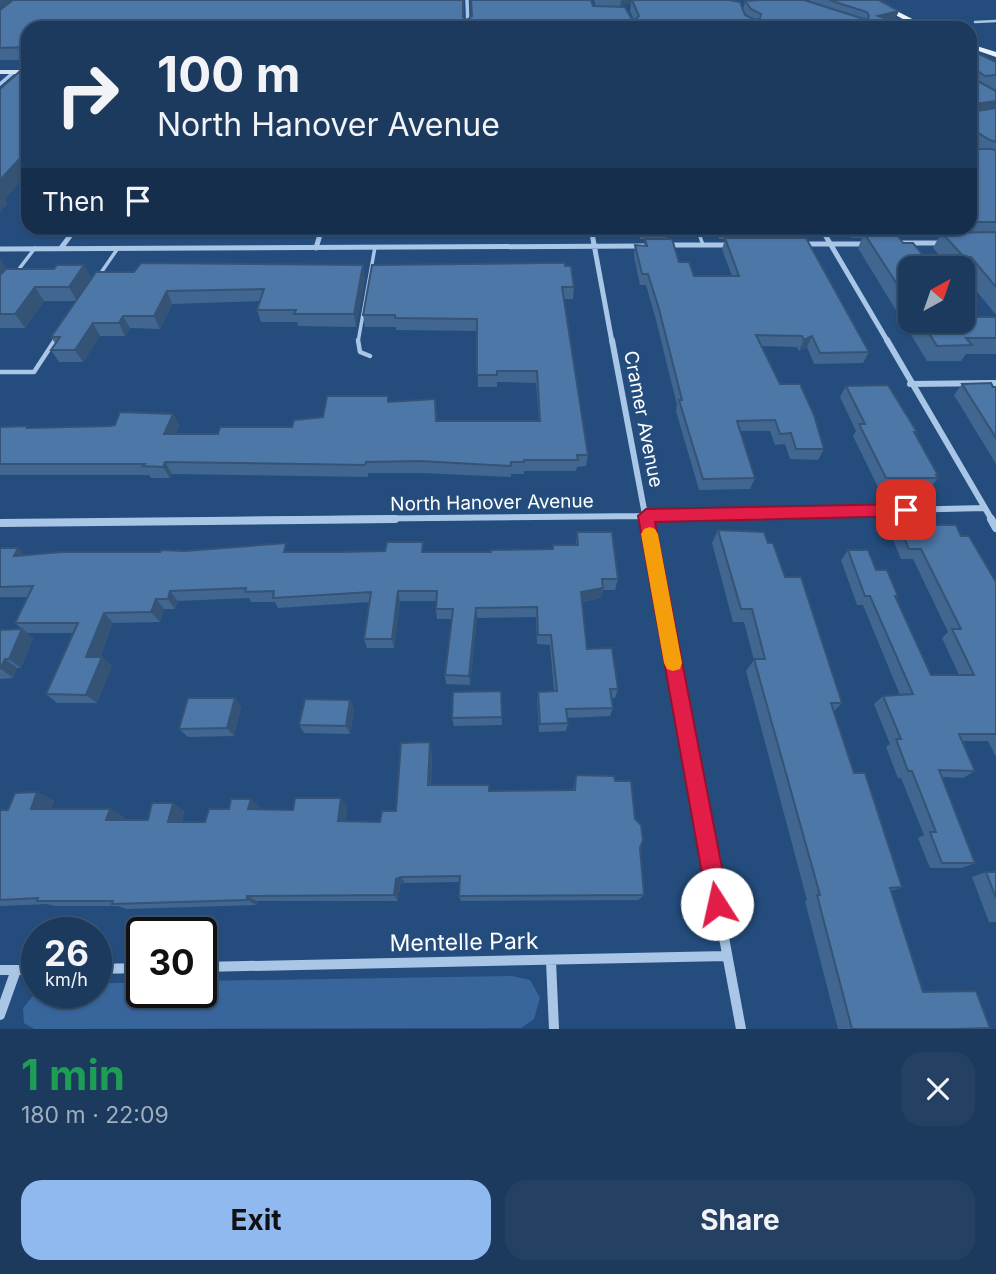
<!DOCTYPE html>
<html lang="en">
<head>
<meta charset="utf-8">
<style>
  body { margin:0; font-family:Inter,sans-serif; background:#244164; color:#f1f3f6; height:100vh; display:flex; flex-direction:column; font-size:26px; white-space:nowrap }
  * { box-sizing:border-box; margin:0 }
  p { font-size:23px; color:#a0adbc }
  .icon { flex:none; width:38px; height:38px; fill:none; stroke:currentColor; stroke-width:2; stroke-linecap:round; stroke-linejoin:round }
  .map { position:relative; height:1029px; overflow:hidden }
  .sheet { display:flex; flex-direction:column; background:#1b3a5e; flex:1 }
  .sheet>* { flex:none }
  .top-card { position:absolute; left:21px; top:21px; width:956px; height:214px; border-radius:21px; box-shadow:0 2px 5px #0004,0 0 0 2px #395473; background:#1b3a5e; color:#f1f3f6; overflow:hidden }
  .needle { width:46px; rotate:40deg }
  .fabs { position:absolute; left:898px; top:256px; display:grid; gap:14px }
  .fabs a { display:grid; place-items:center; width:77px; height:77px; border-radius:14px; background:#1b3a5e; box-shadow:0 2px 5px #0004,0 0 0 2px #395473; font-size:35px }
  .speed { position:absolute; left:21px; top:917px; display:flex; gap:14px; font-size:35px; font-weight:700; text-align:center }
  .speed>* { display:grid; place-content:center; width:91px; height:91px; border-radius:50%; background:#1b3a5e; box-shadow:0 2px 5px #0004,0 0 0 2px #395473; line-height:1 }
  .speed small { font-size:18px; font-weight:400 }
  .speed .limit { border:4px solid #111; border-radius:10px; background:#fff; color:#111 }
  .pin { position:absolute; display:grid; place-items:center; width:60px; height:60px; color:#fff; margin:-30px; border-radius:14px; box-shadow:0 4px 10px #0006 }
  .me { position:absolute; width:77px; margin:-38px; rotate:350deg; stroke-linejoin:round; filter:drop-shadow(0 0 5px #0008) }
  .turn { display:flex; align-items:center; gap:24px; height:147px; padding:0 21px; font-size:32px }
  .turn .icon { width:91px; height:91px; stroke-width:2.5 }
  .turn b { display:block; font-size:49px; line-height:60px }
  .then { display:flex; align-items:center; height:66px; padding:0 21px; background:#0003; gap:14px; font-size:26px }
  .round { display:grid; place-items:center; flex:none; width:74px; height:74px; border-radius:21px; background:#244164 }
  .summary { display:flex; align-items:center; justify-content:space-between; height:119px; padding:0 21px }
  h1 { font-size:42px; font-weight:700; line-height:52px; color:#1e9e55 }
  .cta { display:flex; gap:14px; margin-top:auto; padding:14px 21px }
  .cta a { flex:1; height:80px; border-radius:21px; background:#90b9f0; color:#111; font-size:28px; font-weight:700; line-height:80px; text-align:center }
  .cta a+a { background:#244164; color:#f1f3f6 }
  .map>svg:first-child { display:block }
</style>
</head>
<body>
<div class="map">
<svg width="996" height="1029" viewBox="0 0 996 1029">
  <rect width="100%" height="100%" fill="#244d7e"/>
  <path fill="#38669c" d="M512 976 530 980 540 998 534 1019 521 1028 34 1029 24 1023 23 1008 37 991 96 992V983H142V992H201V981Z"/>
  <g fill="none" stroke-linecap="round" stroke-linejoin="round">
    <path stroke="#aac6e6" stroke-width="2.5" d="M975 22 996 21"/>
    <path stroke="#aac6e6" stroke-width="3.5" d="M697 228 703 245
      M16 273 35 248
      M98 277 118 248
      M54 342 57 337
      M358 342 375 247"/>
    <path stroke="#aac6e6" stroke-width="4.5" d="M358 340 360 352 370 356
      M0 372H34L55 340"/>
    <path stroke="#aac6e6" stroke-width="3.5" d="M467 0 468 28
      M0 84 14 72"/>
    <path stroke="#aac6e6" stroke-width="5" d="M591 228 612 342
      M821 228 888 342
      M897 243H944
      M802 244H867
      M666 245H731
      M61 248 76 228
      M316 248 322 228
      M0 249 643 246"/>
    <path stroke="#aac6e6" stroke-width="6" d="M612 340 646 520
      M887 340 992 520
      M910 384 996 383
      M234 520 646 516 984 508"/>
    <path stroke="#aac6e6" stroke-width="8" d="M645 519 688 746
      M991 519 996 528
      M0 523 395 519"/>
    <path stroke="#aac6e6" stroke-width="10" d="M688 744 741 1029
      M551 961 554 1029
      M201 967 727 956
      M96 969 142 968
      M0 970H37
      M0 1015 16 970"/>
    <path fill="#d3e2f5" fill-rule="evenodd" d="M0 70H28V74H0Z"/>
    <path fill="#ebf2fd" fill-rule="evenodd" d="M867 0H875L930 28H920Z
      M970 44 996 52V57L970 48Z"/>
  </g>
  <path fill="#416690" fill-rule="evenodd" d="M0 0 463 17 467 20 472 16 471 0H591L593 6H596L594 0H729L743 10 745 1 810 2V0H879L894 22 912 28H28V60H0ZM631 3 630 11 634 20 631 18 621 7 623 4Z
    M970 54 996 62V315L962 273V268H951L933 248 939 237H924L916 228H970V149H973L970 146Z
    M28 64V172L5 199 7 204 0 212V89Z
    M638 228H696L694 234H667L666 239 679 262 694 276H732L722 249 725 239H719L717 233 704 234 700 228H800L796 238 869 352 863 363 814 364 807 347 799 351 797 347 761 346 780 384 824 449 818 460 790 459 785 444 775 445 770 431H740L755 478 750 489 699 490 676 411 677 405 656 320 646 285H640L634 256 635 245 644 246 645 239H640Z
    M844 228H886L884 233 910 268V320H962L964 317H996V354H966L961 361H927L858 248 862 238H851Z
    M0 259 6 269 91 278 365 277 356 327 298 326 297 322H261L257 310 260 301 172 304 160 329 130 328 125 336H100L83 362H59L51 350 55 343 51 337 76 301H44L25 328H1L0 327Z
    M372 265 574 287 573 299H564L588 455 586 466 577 467 576 471H524V474H511V477L421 473H368V477L172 474 170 478H151L149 475H0V427L29 428 110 426 173 414 179 425 176 434H218L292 427 388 396 389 401 437 411V421H539L536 383 497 382V387H478L477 331 396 330V327H365L363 315Z
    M962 384 996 387V464L954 395Z
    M846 386 917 432 915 435 938 475 937 477 938 478 929 489H879L853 436 856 431 840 397Z
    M898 525 961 536 996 582V757L988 741H962L975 771 963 778 941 777 975 863 962 868H930L918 838 924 835 901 778H898L886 747 890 744 874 704 883 696 900 695 863 605H857L841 560 848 550 876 570 898 596 896 598 931 675H959L942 638 948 632 913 559H901L891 535Z
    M718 530 768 543 785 577 842 703 834 711 854 773 902 887 891 891 923 992 954 1029H838L805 901 807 900 746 671 754 660 744 622H733L712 543Z
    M577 532 618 579 615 590H603L601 598 582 602 587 649 618 689 615 698H612L613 708 610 716 567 718 568 723 566 731 539 732 537 701 538 692 554 691 550 645 537 644 536 617 477 618 470 685 446 684 445 675 452 619H437L436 609V601H400L394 648H367L364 639 369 602 278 608 275 602H251L249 598 178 601 175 609H164L160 622 113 623 100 657H102L112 666 97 703H57L46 694 74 633H27L15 623 28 597H0V548H18L24 555 185 551 491 552 552 549 553 545H576Z
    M0 630 33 638 21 668H17L13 678 0 679Z
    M501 691 502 725 454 726 452 718Z
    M235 698 241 706 234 736 188 737 179 729Z
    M350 700 354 709 350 734 304 733 299 725Z
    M432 752 431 785 489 791 573 790 576 775 615 781 635 819 640 848 644 895 638 900 461 901 459 896V882L405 883 400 885 398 901H257L256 905 127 909 118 906H55L47 904 0 906V810H8L37 792 54 801 51 809H110L124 817 123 820H148L173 803 184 811 182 822H205L251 799 260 808 259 809 293 810 347 806 345 821 380 822 396 811Z
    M986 872H996V922H989L972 877Z"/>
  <path fill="#355375" d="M1 0H21L0 17V1Z
    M621 0H632L631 3 623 4 620 8Z
    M899 11 894 22 878 16Z
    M777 25 776 28H747V27Z
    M979 72 972 85 973 73Z
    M996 101V113L970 117 975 104Z
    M23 155 28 165V172L5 199 7 204 0 212V180Z
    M0 259 7 270 0 288Z
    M84 265 92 279 77 301 69 287Z
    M363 265 365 277 356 327 354 314Z
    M35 287 44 301 25 328 15 314Z
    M167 291 172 304 160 329 154 316Z
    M123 316 130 328 125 336 119 323Z
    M93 323 100 336 83 362 75 350Z
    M812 336 807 347 799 351 804 340Z
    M173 414 179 425 171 446 164 434Z
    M165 462 172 474 170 478 163 467Z
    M18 548 28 559 14 556Z
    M603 588 601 598 579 602 581 592Z
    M170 591 178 601 175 609 168 599Z
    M398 591 400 601 394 648 392 639Z
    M156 599 164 609 160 622 151 612Z
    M476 608 477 618 470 685 469 676Z
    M104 613 113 623 96 666 86 657Z
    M22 629 33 638 21 668 9 659Z
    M102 657 112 666 97 703 86 695Z
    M5 659 17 668 13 678 1 669Z
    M235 698 241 706 234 736 227 728Z
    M350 700 354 709 350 734 346 726Z
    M430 742 432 752 430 794 428 785Z
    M37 792 54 801 48 817 31 809Z
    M341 798 347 806 344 829 338 821Z
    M251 799 260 808 258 817 248 809Z
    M173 803 184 811 180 830 168 822Z
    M110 809 124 817 120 828 106 820Z
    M401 877 405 883 400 885 398 901 394 895 396 879Z
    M247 896 257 901 256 905 247 900Z"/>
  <path fill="#4c77a7" stroke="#355375" stroke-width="2" d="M13 0H463V17L467 20 472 16 471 0H591L593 6 625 7 631 18 635 20 639 16 632 0H729L740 2 745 15 755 20 760 19 761 14 751 9 745 1 760 0H804L867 20 869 16 867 12 829 0H879L899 11 878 16 912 28H846L834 21 791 23 794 28H775L777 25 747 27 744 22H697L700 28H28V47L0 48V10Z
    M977 53 996 62V75L985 76 979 72 973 73 974 79 996 91V101L975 104 973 109 977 111 996 108V142L990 140 970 128V54Z
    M28 64V155H23L0 180V89Z
    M970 149H991L996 150V222H970Z
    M996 232V287L971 257H964L942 233Z
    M864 233H896L903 243H913L933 268H910V304Z
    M725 238H806L869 352 820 353 812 336 804 340 802 336 756 335 780 384H800L814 415 824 449H796L791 433 780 434 775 420 737 421 755 478 703 479 679 400H682L659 309 648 274H642L635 245 647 246 645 239H672L679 262H689L694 276H739Z
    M141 263 363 265 354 314H294L296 310H257L264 289 167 291 154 316H123L119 323H93L75 350H51L60 337H51L96 272H134Z
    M543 263H565V266H571L574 287H562L588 455H577L578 460H524V462H511V466L420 461 366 462 365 465 165 462 163 467 143 466 145 464H0V427L28 426 27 428 110 426 115 425 120 412 173 414 164 434H218L220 427H292L294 420 323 417 327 396H388V402L435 399 436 421H540L537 371H497V375H477V319L395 318V315H363L372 265Z
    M57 265H84L69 287H35L15 314H0V275L6 269H54Z
    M962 316 964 317H996V338H966L972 345 937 346 921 320H962Z
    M991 383 993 387H996V438L962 384Z
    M888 385 917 432H914L938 475H936L938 478H886L859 424H865L846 386Z
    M898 525H956L961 536H969L996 582V734H959L975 771 939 770 975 863H942L930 832H936L912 771H908L896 739H901L883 696 913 694 870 596H865L848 550H868L876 570H887L898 596H895L931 675H974L952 629H961L921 549H909Z
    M718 530 764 532 768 543H773L785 577H801L842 703H831L854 773H865L902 887 890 888 923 992 976 991 990 1028 954 1029H852L817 895H820L754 659H765L752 609H741Z
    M577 532H612L618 579H602L603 588 581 592 587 649 612 648 618 689H610L613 708 566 709 568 723 540 724 538 692 557 691 551 635H538L537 607 476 608 469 676 445 675 453 609H436L437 591H398L392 639H364L371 592 273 598 274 591 245 592 246 588 170 591 168 599H156L151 612 104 613 86 657H102L86 695 46 694 78 623H15L33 586 0 587V548H18L14 556 61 552H160L161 550 185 551 286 543 284 552H337L385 551 387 542H423L422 552H491V550L553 549V545H578Z
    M22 629 9 659H5L0 669V630Z
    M501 691 502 717 452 718 453 692Z
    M188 698H235L227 728 179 729Z
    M305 699 350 700 346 726 299 725Z
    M430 742 428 785H489V791L575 790 576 775 614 776 615 781H631L635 819 641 825 643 840 640 848 644 895 459 896 460 876 401 877 396 879 394 895 247 896V900L112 904 113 901H37L38 898 0 900V810H8L15 793 37 792 31 809H110L106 820H148L152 803H173L168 822H205L209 809H229L231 799H251L248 809 293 810 295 798H341L338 821 380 822 382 811H396L401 743Z
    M986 872H996V898Z"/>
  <path fill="#e11d48" stroke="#92132f" stroke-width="2" d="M906 504 914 510 906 516 655 522 729 904 725 912 717 916 709 912 638 516 646 509Z"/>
  <path fill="#f59e0b" d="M650 527 655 529 658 534 682 663 680 669 673 671 667 669 664 663 641 534 644 529Z"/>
  <g text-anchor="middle" stroke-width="7" stroke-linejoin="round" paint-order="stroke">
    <g font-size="19" fill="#fff" stroke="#244d7e">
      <text transform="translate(644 419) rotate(79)" y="7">Cramer Avenue</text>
      <text transform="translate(492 502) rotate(-1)" y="7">North Hanover Avenue</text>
    </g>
    <g font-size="23" fill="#fff" stroke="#244d7e">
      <text transform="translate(464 942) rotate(-1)" y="8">Mentelle Park</text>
    </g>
  </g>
</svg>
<div class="fabs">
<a><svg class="needle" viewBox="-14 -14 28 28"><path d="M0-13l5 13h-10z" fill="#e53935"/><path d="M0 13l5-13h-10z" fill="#a0adbc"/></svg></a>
</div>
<div class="speed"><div>26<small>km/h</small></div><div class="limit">30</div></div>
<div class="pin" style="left:906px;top:510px;background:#d93025"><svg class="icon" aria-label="arrive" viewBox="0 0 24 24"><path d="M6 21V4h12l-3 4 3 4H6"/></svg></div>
<svg class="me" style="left:717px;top:904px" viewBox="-20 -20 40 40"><circle r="19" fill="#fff"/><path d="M0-13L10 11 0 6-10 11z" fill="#e11d48"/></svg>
<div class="top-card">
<div class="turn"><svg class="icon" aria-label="right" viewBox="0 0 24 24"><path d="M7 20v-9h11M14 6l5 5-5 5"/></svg><div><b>100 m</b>North Hanover Avenue</div></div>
<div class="then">Then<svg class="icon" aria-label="arrive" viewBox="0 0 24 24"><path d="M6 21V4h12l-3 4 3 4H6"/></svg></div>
</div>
</div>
<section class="sheet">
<div class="summary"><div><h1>1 min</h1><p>180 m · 22:09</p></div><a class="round"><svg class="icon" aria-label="close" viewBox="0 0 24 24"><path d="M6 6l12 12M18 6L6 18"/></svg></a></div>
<div class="cta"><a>Exit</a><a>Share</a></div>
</section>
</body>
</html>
